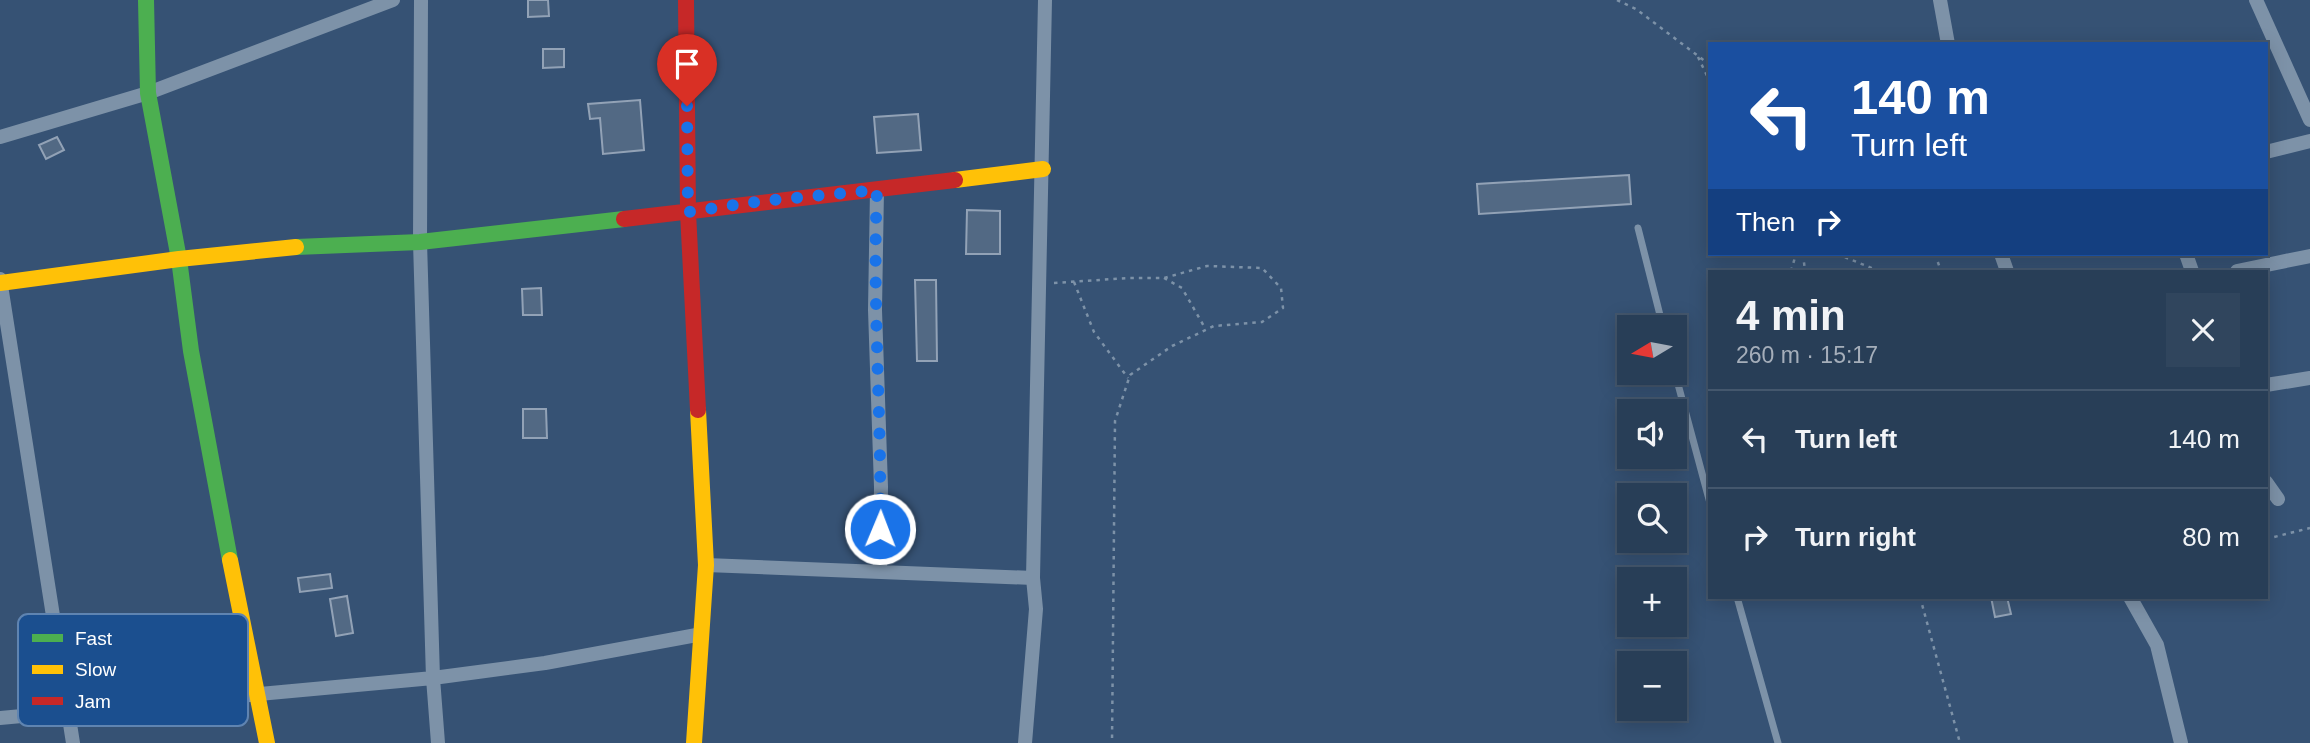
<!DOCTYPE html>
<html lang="en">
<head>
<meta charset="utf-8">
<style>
  body { margin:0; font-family:Helvetica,sans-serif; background:#30455d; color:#f1f3f6; height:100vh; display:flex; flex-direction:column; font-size:26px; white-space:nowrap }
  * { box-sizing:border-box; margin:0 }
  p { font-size:23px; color:#a5aeba }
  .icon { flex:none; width:38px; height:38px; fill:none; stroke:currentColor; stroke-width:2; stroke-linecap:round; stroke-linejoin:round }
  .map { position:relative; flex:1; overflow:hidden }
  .drawer { position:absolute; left:1708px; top:270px; width:560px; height:329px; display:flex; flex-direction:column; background:#283e57; border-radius:0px; box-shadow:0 4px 18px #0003,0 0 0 2px #44576d }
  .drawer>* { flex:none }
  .top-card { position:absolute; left:1708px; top:42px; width:560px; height:214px; border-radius:0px; box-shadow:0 4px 18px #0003,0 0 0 2px #44576d; background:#1a4fa0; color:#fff; overflow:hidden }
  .needle { width:46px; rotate:260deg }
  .buttons { position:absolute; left:1617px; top:315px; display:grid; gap:14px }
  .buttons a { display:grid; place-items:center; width:70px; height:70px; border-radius:0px; background:#283e57; box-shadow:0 4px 18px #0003,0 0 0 2px #44576d; font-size:35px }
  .pin { position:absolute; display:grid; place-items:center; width:60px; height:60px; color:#fff; margin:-72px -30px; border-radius:50% 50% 50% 0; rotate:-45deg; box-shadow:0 0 7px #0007 }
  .pin .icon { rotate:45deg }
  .me { position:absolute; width:77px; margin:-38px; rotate:1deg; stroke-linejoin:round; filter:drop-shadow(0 0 5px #0008) }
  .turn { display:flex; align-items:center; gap:24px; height:147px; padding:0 28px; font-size:32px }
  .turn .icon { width:91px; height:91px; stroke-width:2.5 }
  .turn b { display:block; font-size:49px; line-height:60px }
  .then { display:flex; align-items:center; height:66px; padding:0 28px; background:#0003; gap:14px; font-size:26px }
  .round { display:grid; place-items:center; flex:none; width:74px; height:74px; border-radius:0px; background:#30455d }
  .summary { display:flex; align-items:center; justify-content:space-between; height:119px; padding:0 28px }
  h1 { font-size:42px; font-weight:700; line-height:52px }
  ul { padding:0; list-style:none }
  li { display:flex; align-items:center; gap:21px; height:98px; padding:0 28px; border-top:2px solid #44576d }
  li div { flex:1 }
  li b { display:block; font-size:26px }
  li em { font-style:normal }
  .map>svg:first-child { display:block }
</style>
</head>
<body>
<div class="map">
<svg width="2310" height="743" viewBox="0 0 2310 743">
  <rect width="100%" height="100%" fill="#365274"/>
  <path fill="#526984" stroke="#92a2b6" stroke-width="2" d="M528 0H548L549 16 528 17Z
    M543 49H564V67L543 68Z
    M640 100 644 150 603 154 600 118 590 119 588 104Z
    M918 114 921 150 877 153 874 117Z
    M57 137 64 150 46 159 39 145Z
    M1629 175 1631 204 1479 214 1477 184Z
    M967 210 1000 211V254H966Z
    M915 280H936L937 361H917Z
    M541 288 542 315H523L522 289Z
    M523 409H546L547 438H523Z
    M330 574 332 588 300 592 298 578Z
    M347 596 353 633 336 636 330 599Z
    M1991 597H2007L2011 614 1995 617Z"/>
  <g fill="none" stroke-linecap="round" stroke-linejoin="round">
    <path stroke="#7d92a8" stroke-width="2.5" stroke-dasharray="3.5 5" stroke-linecap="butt" d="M1617 0 1636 9 1710 65
      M1698 57 1710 82
      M1803 254 1805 271
      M1837 254 1879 271
      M1935 254 1941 271
      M1791 271 1796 254
      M1164 278 1182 288 1205 328
      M1074 282 1094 332 1128 378
      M1054 283 1128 278H1164L1207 266 1262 268 1281 288 1283 308 1262 322 1214 326 1172 346 1130 375 1115 421 1112 743
      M2266 539 2310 528
      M1920 597 1960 743"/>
    <path stroke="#7d92a8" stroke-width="7" d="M1638 228 1663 327
      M1675 373 1710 503
      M1737 597 1778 743"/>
    <path stroke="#7d92a8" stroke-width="14" d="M421 0 420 242 433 678 438 743
      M1940 0 1948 44
      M2256 0 2310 120
      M0 137 148 93 393 0
      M2266 152 2310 141
      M877 190 875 310 881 487 880 571
      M2001 254 2007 271
      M2186 254 2192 271
      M2237 271 2310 256
      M0 279 73 743
      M2266 385 2310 378
      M2266 482 2278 499
      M706 565 1033 578
      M2130 597 2157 645 2181 743
      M0 718 433 678 545 663 702 634
      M1025 743 1036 609 1033 578 1045 0"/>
    <path stroke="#4caf50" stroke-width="16" d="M146 0 148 93 179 259 191 351 230 560
      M296 247 420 242 624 219"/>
    <path stroke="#ffc107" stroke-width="16" d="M955 180 1043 169
      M0 283 179 259 296 247
      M230 560 267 743
      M694 743 706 565 698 410"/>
    <path stroke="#c62828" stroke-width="16" d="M686 0 688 212 698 410
      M624 219 955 180"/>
  </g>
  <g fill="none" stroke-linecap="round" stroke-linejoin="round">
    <path stroke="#1a73e8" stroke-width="12" stroke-dasharray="0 21.6" d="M687 106 688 212 762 201 877 190C872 303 882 416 880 529"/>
  </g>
  <rect x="18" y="614" width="230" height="112" rx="10" fill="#1b4f8f" stroke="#5f84b1" stroke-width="2"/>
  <rect x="32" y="634" width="31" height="8" fill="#4caf50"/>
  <rect x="32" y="665" width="31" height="9" fill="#ffc107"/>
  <rect x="32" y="697" width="31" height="8" fill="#c62828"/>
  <g font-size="19" fill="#fff">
    <text x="75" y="645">Fast</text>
    <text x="75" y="676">Slow</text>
    <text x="75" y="708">Jam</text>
  </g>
</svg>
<div class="buttons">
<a><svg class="needle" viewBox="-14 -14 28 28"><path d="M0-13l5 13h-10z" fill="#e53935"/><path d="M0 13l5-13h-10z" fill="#a5aeba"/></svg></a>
<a><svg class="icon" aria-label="sound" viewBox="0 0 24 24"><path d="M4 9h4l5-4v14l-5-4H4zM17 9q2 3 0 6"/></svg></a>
<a><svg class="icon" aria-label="search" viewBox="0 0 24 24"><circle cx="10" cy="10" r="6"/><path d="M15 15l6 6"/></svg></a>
<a>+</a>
<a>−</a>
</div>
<div class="pin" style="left:687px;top:106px;background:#d93025"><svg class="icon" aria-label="arrive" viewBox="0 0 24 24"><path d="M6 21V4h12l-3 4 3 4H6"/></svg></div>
<svg class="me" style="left:880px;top:529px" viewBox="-20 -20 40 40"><circle r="17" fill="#1a73e8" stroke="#fff" stroke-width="3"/><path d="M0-11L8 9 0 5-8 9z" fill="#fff"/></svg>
<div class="top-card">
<div class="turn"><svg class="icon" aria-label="left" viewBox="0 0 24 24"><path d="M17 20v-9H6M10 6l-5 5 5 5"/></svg><div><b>140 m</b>Turn left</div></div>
<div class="then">Then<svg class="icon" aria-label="right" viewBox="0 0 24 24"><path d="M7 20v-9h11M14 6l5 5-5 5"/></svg></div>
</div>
<section class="drawer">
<div class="summary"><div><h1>4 min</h1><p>260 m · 15:17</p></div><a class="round"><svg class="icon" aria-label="close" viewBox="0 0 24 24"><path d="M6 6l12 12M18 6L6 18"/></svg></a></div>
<ul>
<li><svg class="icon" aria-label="left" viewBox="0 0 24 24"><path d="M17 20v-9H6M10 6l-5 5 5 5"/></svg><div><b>Turn left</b></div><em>140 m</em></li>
<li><svg class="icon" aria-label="right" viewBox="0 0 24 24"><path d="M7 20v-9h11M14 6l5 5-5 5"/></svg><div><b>Turn right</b></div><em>80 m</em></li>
</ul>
</section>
</div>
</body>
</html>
